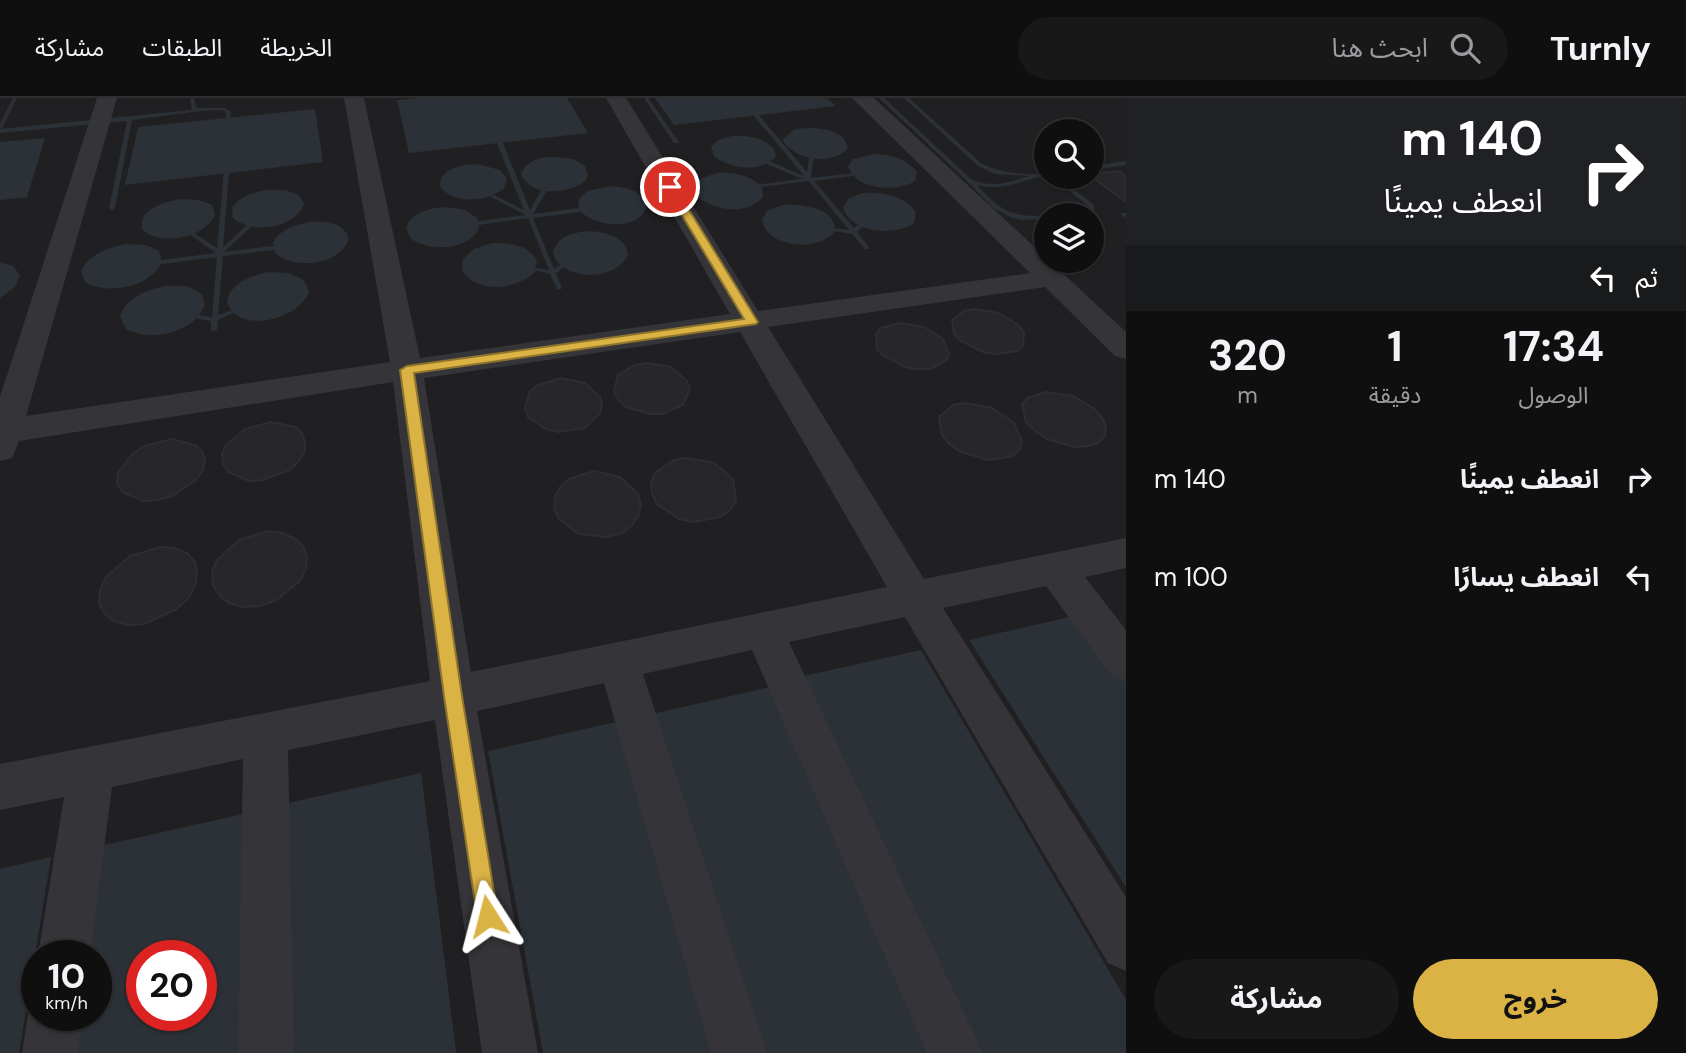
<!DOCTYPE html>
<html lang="ar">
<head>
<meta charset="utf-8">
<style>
  body { margin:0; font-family:"DM Sans","Noto Sans Arabic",sans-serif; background:#181819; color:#f1f3f6; direction:rtl; height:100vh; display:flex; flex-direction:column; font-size:26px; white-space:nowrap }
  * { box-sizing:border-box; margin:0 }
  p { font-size:23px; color:#9b9c9f }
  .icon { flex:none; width:38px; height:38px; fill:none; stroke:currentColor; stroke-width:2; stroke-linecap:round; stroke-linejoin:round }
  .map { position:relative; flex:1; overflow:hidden; direction:ltr }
  .panel { display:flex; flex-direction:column; background:#0f0f10; width:560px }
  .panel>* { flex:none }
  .hud { background:#202124; color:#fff; overflow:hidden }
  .tools { position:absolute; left:1034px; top:21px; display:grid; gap:14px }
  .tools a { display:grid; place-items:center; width:70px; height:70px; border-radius:50%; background:#0f0f10; box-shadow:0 2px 5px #0004,0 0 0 2px #2f2f30; font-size:35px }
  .speed { position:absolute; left:21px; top:842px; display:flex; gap:14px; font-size:35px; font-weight:700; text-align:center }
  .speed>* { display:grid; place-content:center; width:91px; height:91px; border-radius:50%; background:#0f0f10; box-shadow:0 2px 5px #0004,0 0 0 2px #2f2f30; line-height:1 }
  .speed small { font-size:18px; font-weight:400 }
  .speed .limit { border:10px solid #d22; background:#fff; color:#111 }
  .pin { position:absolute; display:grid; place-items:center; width:60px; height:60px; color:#fff; margin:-30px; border:4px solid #fff; border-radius:50%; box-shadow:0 2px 7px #0007 }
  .me { position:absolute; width:77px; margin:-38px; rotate:351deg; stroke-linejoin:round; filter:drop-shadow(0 0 5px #0008) }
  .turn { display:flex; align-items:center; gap:24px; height:147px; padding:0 28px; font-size:32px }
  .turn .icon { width:91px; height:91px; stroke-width:2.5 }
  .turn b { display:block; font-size:49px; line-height:60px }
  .then { display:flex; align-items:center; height:66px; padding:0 28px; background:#0003; gap:14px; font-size:26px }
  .eta { display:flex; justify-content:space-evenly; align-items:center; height:119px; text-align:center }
  .eta b { font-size:42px; font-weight:700; line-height:49px }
  .button { display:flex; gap:14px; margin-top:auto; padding:14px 28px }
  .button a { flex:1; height:80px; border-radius:42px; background:#dbb345; color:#111; font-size:28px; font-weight:700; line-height:80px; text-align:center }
  .button a+a { background:#181819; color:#f1f3f6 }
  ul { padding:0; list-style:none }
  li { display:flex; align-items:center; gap:21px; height:98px; padding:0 28px }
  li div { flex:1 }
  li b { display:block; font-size:26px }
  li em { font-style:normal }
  header { display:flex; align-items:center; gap:42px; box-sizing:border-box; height:98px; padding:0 35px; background:#0f0f10; border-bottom:2px solid #2f2f30 }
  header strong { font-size:33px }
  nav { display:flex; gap:38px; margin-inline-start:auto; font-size:24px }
  .search { width:490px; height:63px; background:#181819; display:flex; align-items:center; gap:18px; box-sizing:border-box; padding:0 24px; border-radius:38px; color:#9b9c9f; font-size:26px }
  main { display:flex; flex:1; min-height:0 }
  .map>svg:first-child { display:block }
</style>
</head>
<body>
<header>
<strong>Turnly</strong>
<div class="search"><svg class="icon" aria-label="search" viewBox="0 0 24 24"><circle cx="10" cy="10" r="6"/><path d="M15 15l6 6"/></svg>ابحث هنا</div>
<nav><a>الخريطة</a><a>الطبقات</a><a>مشاركة</a></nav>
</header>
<main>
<section class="panel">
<div class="hud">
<div class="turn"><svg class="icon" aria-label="right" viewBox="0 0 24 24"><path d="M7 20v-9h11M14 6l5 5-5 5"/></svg><div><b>140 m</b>انعطف يمينًا</div></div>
<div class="then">ثم<svg class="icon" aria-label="left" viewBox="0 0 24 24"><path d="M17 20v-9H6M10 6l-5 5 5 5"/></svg></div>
</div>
<div class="eta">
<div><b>17:34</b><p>الوصول</p></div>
<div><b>1</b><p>دقيقة</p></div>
<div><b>320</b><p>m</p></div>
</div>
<ul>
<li><svg class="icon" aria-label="right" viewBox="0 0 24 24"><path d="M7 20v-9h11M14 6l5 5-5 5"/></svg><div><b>انعطف يمينًا</b></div><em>140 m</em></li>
<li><svg class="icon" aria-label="left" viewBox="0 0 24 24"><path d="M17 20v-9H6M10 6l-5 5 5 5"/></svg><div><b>انعطف يسارًا</b></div><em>100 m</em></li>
</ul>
<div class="button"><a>خروج</a><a>مشاركة</a></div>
</section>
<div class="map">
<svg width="1126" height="955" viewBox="0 0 1126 955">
  <rect width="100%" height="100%" fill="#141415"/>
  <path fill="#202022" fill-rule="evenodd" d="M0 0H1126V955H0ZM1046 33H1092V79H1046ZM1046 117H1092V163H1046ZM37 858H96V917H37ZM142 858H201V917H142Z"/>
  <path fill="#2b3137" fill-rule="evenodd" d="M418 0H567L588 35 409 55 397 2Z
    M655 0H827L836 8 674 27Z
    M315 11 323 64 125 87 138 29Z
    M811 30C826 31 845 33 848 50 833 68 797 62 784 45L783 41 795 31Z
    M732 38C747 37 763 39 774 51L776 59C760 75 730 71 714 58L711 49 718 42Z
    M45 40 27 99 0 102V44Z
    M875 56C892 57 906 60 917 74L915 83C897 95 855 92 848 68L853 61Z
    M556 59 573 61 585 68 588 77 586 82C571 96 530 100 521 76 527 61 542 59 556 59Z
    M477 66 500 72 507 81 504 90C488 104 455 107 440 89 439 70 462 67 477 66Z
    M717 75C734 74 750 77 762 89L763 99C747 118 714 113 697 98L695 88 702 80Z
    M612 88C627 90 643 92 647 109 638 134 594 129 579 112L578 102 587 93Z
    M267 92H285L299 97 304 106C295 131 251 136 233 120L232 110C240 98 253 94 267 92Z
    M863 95C882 94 905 97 916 115L914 125C894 139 850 135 843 109L849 100Z
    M180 101 199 102 212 107 215 117C205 140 159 149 142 131 138 111 165 104 180 101Z
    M783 107C801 106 836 109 835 133 820 155 765 150 762 121L768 112Z
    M447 109 465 112 477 120 479 131C466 153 429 154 410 140L406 129C413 113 431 110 447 109Z
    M309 124C325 123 342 123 349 140 341 168 294 172 275 155L273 144C281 131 295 127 309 124Z
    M591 133C606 135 625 138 628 156 618 184 561 184 553 155 557 137 575 134 591 133Z
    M492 145C510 145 528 146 537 163L535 174C516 192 478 196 462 173L463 161 474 151Z
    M126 146 146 147 159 153 162 164C150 189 110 197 86 185L81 174C88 156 108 150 126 146Z
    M0 164 13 168 20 177 15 189 0 200Z
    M268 174 289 175 304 182 309 193C301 221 238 238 227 204 230 185 251 178 268 174Z
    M166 188H187L202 196 205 207C193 236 151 244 126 231L120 219C126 199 147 192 166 188Z
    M1078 517 1126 581V789L969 542Z
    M921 552 1126 902V955H982L804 578Z
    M775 588 937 955H762L652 616Z
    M616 624 714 955H543L488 653Z
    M421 675 456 955H283L280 707Z
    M243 716 238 955H63L69 917H96V858L76 857 91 750ZM142 858H201V917H142Z
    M51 759 19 955H0V771Z"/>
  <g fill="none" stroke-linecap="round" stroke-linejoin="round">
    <path fill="#2b3137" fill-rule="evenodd" d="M13 0H17L2 30 0 31 192 12 190 0H194L196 10H225L231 14 230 20 228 21 226 20V14L224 12 201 13 132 22 115 110 112 112 109 110 127 23 0 35V25Z
      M644 0H648L679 44 678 45H674Z
      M879 0H884L972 82C995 90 1007 85 1029 78L995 76 978 68 904 0H909L982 66C1001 75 1026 78 1046 75V77C1023 82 1002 94 977 87 998 111 1013 121 1046 117V121L1022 122 1010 119 993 110 968 84Z
      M754 16H758L807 74 809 59 814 58 811 80 854 75V77L852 78 814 83 854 130 859 126H863V128L857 134 869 149V151H865L852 136 833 133 832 132 835 130 849 132 809 83 759 89 758 88 761 86 802 81 767 66 766 65 769 63 804 78 754 18Z
      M500 43 503 45 530 112 542 91 547 92 533 116 579 110 582 112 579 114 533 120 554 171 560 167 565 168 556 176 562 190 561 191H557L550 176 533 172 536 170 549 172 528 120 479 127 476 125 479 123 526 117 489 98 494 97 524 112 497 45Z
      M1126 63V67L1092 72V68Z
      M224 74 229 75 223 149 247 127 252 128 224 154 273 148 276 150 273 152 223 158 218 217 232 212 235 214 218 222 217 232 214 234 211 232V223L198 221 195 219 198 217 212 219 217 159 162 166 159 164 162 162 216 155 189 136 194 135 217 150Z
      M1066 85 1094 107V113L1068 117H1055L1058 115 1089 111V109L1064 88 1063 87Z
      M1121 115H1126V120L1121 117Z"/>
  </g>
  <path fill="#272729" stroke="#2e2e31" stroke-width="2" d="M1120 73 1126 78V104L1092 79V76Z
    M974 211 998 215 1018 227 1024 234 1023 248 1017 253 996 256 983 254 961 243 954 236 952 222 964 213Z
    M900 225 924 229 943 241 949 256 946 263 930 271H917L905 269 884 258 877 251 876 236 881 230Z
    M647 265 671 269 687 283 690 291 683 307 663 316H650L626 309 618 302 614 294 618 277 635 267Z
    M561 280 585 285 600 299 602 307 600 316 584 330 559 334 546 331 528 319 525 310 530 293 538 287Z
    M1046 294 1073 298 1096 312 1103 321 1106 330 1105 338 1098 345 1088 348 1075 349 1047 341 1035 333 1026 324 1022 307 1027 300Z
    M965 305 992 310 1014 325 1022 343 1020 351 1013 358 989 362 961 354 949 346 942 337 939 319 953 307Z
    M271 324 295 329 302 335 305 344V353L299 363 290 372 263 382 249 383 228 374 223 366 222 356 226 347 245 331Z
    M172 341 195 347 202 353 205 362 203 372 196 382 172 398 157 402 143 403 122 394 117 385 118 375 132 356 144 348Z
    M687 360 714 365 733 381 736 403 730 412 720 419 693 424 679 421 657 406 652 395 651 385 655 375 674 362Z
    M594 373 620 379 638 396 641 407 639 417 632 427 622 435 608 439 579 436 559 421 554 410 555 399 560 389 569 381Z
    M268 433 282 435 294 440 303 448 307 458 306 471 300 483 275 503 259 508 243 509 229 505 219 497 213 487 212 474 217 462 239 442Z
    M161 449 175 450 187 455 195 464 197 475 195 488 188 501 175 512 144 526 127 527 114 523 104 515 99 505 100 492 106 479 130 458Z"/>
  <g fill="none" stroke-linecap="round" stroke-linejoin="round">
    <path fill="#353539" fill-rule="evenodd" d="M97 0H117L26 318 390 264 344 0H364L420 260 730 216 606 0H626L758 213 1030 175 852 0H874L1126 234V261L1115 258 1045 189 768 229 924 481 1126 440V470L1085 479 1126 532V583L1111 577 1046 488 943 510 1126 799V873L1108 865 905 519 789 544 983 955H927L752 552 643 576 767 955H711L604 585 477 613 538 955H482L435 622 288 652 294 955H238L243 661 112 689 90 858H38L64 699 0 712V666L430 583 393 284 19 343 12 360 0 363V299ZM740 234 887 489 471 574 424 280Z
      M37 897V917H82L78 955H22L28 917Z"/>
  </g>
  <path fill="#dbb345" stroke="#8e742d" stroke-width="2" d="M670 86 675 89 758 224 756 226 414 275 462 598 498 818 495 825 488 828 480 825 477 818 444 598 400 272 407 268 744 221 665 89Z"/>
</svg>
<div class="tools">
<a><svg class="icon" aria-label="search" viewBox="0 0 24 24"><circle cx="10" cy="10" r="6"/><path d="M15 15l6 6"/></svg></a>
<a><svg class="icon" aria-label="layers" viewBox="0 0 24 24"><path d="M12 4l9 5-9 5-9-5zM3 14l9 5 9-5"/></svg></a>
</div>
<div class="speed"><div>10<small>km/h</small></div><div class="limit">20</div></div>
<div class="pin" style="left:670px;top:89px;background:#d93025"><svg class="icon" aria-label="arrive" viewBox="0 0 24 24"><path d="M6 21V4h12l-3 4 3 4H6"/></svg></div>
<svg class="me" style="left:488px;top:818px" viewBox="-20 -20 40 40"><path d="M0-17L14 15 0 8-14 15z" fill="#dbb345" stroke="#fff" stroke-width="4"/></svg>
</div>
</main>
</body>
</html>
